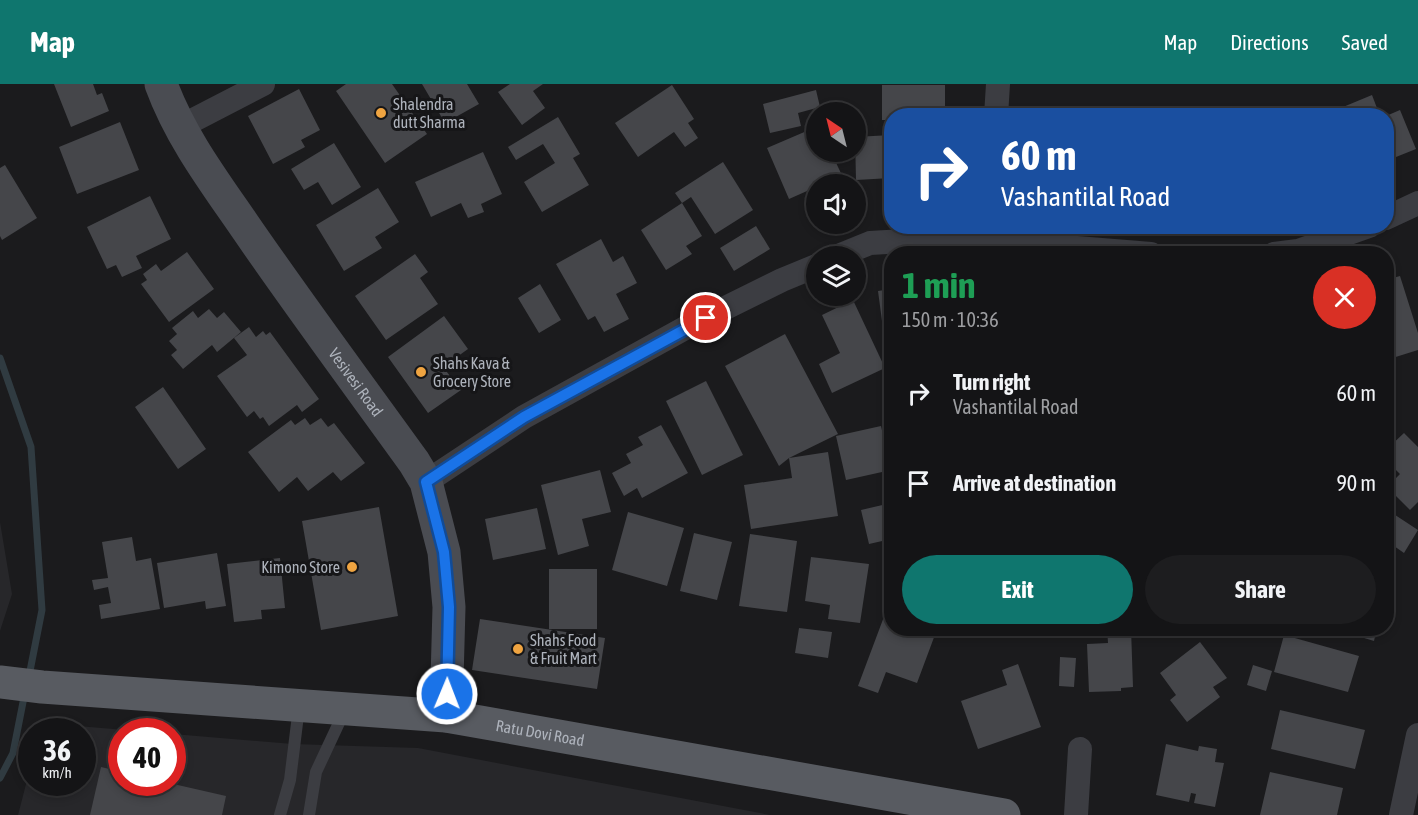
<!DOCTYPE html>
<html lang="en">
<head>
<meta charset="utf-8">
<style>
  body { margin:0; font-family:"Asap Condensed",sans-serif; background:#1d1d1f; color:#f1f3f6; height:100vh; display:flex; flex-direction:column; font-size:22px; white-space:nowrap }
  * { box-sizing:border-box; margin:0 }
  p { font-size:20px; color:#9d9ea1 }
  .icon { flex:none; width:33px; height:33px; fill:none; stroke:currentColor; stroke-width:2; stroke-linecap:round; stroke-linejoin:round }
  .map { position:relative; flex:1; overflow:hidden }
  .drawer { position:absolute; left:884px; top:162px; width:510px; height:390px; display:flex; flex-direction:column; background:#141416; border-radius:24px; box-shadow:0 3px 9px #0003,0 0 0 2px #333335 }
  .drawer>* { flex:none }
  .top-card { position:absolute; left:884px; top:24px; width:510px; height:126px; border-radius:24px; box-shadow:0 3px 9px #0003,0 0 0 2px #333335; background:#1a4fa0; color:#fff; overflow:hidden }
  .needle { width:39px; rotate:325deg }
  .controls { position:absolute; left:806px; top:18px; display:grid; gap:12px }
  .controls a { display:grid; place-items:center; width:60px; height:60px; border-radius:50%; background:#141416; box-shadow:0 3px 9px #0003,0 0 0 2px #333335; font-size:30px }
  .speed { position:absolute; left:18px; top:634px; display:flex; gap:12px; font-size:30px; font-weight:700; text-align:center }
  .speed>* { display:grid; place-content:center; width:78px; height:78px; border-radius:50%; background:#141416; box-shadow:0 3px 9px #0003,0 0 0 2px #333335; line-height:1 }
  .speed small { font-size:15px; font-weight:400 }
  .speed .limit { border:9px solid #d22; background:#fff; color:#111 }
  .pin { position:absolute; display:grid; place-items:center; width:51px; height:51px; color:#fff; margin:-26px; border:3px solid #fff; border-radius:50%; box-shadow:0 2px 6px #0007 }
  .me { position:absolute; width:66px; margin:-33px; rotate:1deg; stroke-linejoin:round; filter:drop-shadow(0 0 4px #0008) }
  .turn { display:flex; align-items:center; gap:21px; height:126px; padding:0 18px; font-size:27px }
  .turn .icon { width:78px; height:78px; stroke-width:2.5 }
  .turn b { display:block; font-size:42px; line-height:51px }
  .round { display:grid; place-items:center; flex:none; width:63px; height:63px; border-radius:32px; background:#1d1d1f }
  .summary { display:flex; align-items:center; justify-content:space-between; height:102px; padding:0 18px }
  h1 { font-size:36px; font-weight:700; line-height:45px; color:#1e9e55 }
  .primary-button { display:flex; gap:12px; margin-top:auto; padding:12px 18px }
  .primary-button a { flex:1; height:69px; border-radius:36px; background:#0f766e; color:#fff; font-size:24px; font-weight:700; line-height:69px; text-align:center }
  .primary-button a+a { background:#1d1d1f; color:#f1f3f6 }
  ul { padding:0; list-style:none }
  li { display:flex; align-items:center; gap:18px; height:90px; padding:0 18px }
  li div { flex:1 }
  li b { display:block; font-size:22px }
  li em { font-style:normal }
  header { display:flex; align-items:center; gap:36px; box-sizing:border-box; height:84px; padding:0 30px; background:#0f766e; color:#fff }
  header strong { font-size:28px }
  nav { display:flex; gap:33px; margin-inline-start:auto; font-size:21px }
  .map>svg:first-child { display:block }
</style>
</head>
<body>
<header>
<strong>Map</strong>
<nav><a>Map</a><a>Directions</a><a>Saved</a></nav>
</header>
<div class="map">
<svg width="1418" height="731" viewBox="0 0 1418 731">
  <rect width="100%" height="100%" fill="#1b1b1d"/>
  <path fill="#27272a" d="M0 438 12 510 0 547Z
    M42 639 149 648H122V699H172L173 650 293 660 418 664 770 731H18L31 681 32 699H82V648H40Z"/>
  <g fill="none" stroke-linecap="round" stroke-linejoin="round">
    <path stroke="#303b41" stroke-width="7" d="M0 274 31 363 42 526 29 592
      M0 694 13 669 25 608"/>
  </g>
  <path fill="#45464a" d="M54 0H93L97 11 102 9 109 27 71 43Z
    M346 0H392L427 50 385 79 336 7Z
    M422 0H467L479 20 445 39Z
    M510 0H543L533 7 545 24 522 41 498 8Z
    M672 1 694 35 688 39 698 54 685 63 674 48 638 73 615 39Z
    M882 1H945V32H891V36H882Z
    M299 5 320 46 301 56 305 63 273 80 248 32Z
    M816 6 820 23 798 29 801 42 770 49 763 20Z
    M1372 11 1380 32H1333L1331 28Z
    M1400 26 1416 65 1386 77V32Z
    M558 33 580 70 573 74 589 101 542 128 524 98 555 79 543 60 516 76 508 63Z
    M120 38 139 86 77 110 59 63Z
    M816 43V68H831L846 100H816V103L789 115 767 64Z
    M891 51V94L856 96 855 53Z
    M334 59 361 103 332 121 318 98 304 106 291 85Z
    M483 68 502 110 481 120 484 128 468 134 461 119 431 133 415 98Z
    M723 78 753 126 715 150 691 113 682 119 675 109Z
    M5 81 37 134 2 156 0 152V84Z
    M378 104 399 138 375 153 382 164 344 187 316 141Z
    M150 112 171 155 136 172 142 184 122 193 116 181 107 185 87 143Z
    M682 119 702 152 686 162 692 170 666 186 641 146Z
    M756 142 770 165 734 187 720 164Z
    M601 155 613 178 623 172 637 199 616 210 629 235 604 248 595 232 588 236 556 180Z
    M187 168 214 205 169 238 141 200 147 196 143 190 156 180 161 187Z
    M415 170 428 188 420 194 438 220 386 256 355 212Z
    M1400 192 1418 249V266L1386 276V196Z
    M540 200 561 236 539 249 518 214Z
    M891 205V297H890L878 207Z
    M853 216 885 284 832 309 819 280 840 269 822 231Z
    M209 225 217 234 224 228 241 248 217 268 212 261 183 285 171 271 177 266 169 257 177 250 172 244 193 227 198 234Z
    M444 232 468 265 443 283 461 306 428 329 388 273Z
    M249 243 256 253 263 247 266 251 270 248 319 315 302 328 297 321 269 342 263 333 260 335 254 327 247 333 217 292 247 271 234 254Z
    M785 250 838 350 789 374 779 382 725 282Z
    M706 297 743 371 702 391 666 317Z
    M163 303 206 365 178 385 135 323Z
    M305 334 310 341 321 334 328 343 334 339 365 379 341 397 333 388 308 407 297 393 279 408 248 368 291 336 295 341Z
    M661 341 688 389 642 414 637 404 624 412 612 389 631 379 626 370 643 361 638 353Z
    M881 342 891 386 846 396 836 352Z
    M1404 349 1418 363V418L1410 426 1387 403 1400 390 1386 376V366Z
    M828 368 838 432 751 445 744 401 792 394 789 374Z
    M600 386 611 428 582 435 589 462 558 471 541 401Z
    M891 419V455L869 460 861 426Z
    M379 423 398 532 321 546 302 437Z
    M537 424 546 465 493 476 485 435Z
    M1386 425 1418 446 1404 469 1394 462 1386 475Z
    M628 428 684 444 667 502 612 486Z
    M694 449 732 458 717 516 680 507Z
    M750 450 797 457 787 528 739 522Z
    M132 453 136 477 151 474 160 525 101 535 99 521 111 519 108 503 94 506 92 496 108 494 102 458Z
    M217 469 226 522 206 525 205 517 164 524 157 479Z
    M811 473 869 480 860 539 828 535 830 521 805 517Z
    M280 474 285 524 261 526 262 535 234 538 227 480Z
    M549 485H597V545H549Z
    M885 530 891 532V544H925L936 548 917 599 886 588 878 609 858 602Z
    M480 535 605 554 597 605 472 586Z
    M799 544 832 548 828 574 795 569Z
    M1107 544H1131L1133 603 1121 604V607L1089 608 1087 560 1108 559Z
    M1331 544H1377L1374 557Z
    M1284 551 1359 572 1348 608 1274 588Z
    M1200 558 1227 594 1213 603 1220 613 1187 638 1170 616 1176 611 1160 589Z
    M1060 573 1076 574 1074 603 1059 602Z
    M1018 580 1041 643 978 665 961 617 1007 601 1002 586Z
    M1253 581 1272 587 1266 607 1247 601Z
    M1280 626 1365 646 1355 685 1271 665Z
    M1166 660 1198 667 1199 662 1217 665 1215 678 1224 679 1215 723 1194 719 1196 710 1191 709 1189 718 1156 711Z
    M101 683 122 688V699H169L226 712 222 731H90Z
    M1270 688 1343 704 1337 731H1260Z"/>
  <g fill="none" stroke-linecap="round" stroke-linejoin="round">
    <path stroke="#3c3d42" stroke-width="12" d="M280 731 290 696 299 623
      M309 731 316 688 345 626"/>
    <path stroke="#3c3d42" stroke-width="24" d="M996 32 998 0
      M180 43 263 0
      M1386 134 1418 119
      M1274 170 1298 167 1369 142
      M838 172 870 159 954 154 1151 170
      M426 398 524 333 687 243 782 196 816 182
      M1076 731 1080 665
      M1401 731 1418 651"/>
    <path stroke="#4a4c52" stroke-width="33" id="s1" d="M161 0C180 52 213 96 244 141 299 221 357 299 414 378L426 398 444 468 449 523 446 632"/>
    <path stroke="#585b61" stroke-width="33" id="s2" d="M0 598 42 603 446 632 1004 731"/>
  </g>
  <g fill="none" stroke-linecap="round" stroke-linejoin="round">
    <defs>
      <path id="route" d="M447 610 449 523 444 468 426 398 524 333 706 234"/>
    </defs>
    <use href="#route" stroke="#114b97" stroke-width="15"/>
    <use href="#route" stroke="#1a73e8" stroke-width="10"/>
  </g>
  <g fill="#efa441" stroke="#161618" stroke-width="2">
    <circle cx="381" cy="29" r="6"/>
    <circle cx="421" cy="288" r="6"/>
    <circle cx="352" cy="483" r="6"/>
    <circle cx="518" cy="565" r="6"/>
  </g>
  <g text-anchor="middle" stroke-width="6" stroke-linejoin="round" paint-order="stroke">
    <g font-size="16" fill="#aeb3bc" stroke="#161618" text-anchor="start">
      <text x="393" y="26">Shalendra<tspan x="393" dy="18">dutt Sharma</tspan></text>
      <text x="433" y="285">Shahs Kava &amp;<tspan x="433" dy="18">Grocery Store</tspan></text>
      <text x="340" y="489" text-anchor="end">Kimono Store</text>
      <text x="530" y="562">Shahs Food<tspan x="530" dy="18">&amp; Fruit Mart</tspan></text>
    </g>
    <g font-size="16" fill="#aeb3bc" stroke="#161618">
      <text dy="6" stroke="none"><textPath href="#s1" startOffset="357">Vesivesi Road</textPath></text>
      <text dy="6" stroke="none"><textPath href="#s2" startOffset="543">Ratu Dovi Road</textPath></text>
    </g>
  </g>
</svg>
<div class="controls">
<a><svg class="needle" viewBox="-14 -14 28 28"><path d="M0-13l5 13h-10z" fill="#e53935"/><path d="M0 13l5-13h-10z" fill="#9d9ea1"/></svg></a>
<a><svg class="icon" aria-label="sound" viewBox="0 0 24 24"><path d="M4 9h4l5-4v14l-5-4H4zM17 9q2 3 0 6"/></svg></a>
<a><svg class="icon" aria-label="layers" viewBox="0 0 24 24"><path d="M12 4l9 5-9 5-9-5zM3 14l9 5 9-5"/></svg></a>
</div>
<div class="speed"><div>36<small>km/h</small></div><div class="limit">40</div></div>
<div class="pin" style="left:706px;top:234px;background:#d93025"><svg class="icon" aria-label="arrive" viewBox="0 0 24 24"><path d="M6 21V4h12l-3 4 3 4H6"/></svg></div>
<svg class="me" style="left:447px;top:610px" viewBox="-20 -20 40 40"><circle r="17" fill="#1a73e8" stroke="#fff" stroke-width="3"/><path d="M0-11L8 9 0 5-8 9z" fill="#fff"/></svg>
<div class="top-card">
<div class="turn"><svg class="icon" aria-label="right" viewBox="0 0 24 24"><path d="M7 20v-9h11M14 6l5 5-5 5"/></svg><div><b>60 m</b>Vashantilal Road</div></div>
</div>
<section class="drawer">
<div class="summary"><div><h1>1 min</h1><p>150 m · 10:36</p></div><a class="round" style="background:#d93025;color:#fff"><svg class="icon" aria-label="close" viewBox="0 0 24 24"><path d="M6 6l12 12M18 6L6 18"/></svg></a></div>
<ul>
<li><svg class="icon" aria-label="right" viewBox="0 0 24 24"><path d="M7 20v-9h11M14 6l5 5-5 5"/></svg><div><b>Turn right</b><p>Vashantilal Road</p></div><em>60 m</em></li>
<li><svg class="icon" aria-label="arrive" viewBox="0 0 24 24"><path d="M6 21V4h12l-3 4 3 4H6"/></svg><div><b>Arrive at destination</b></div><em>90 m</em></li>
</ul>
<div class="primary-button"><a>Exit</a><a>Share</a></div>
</section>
</div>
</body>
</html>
